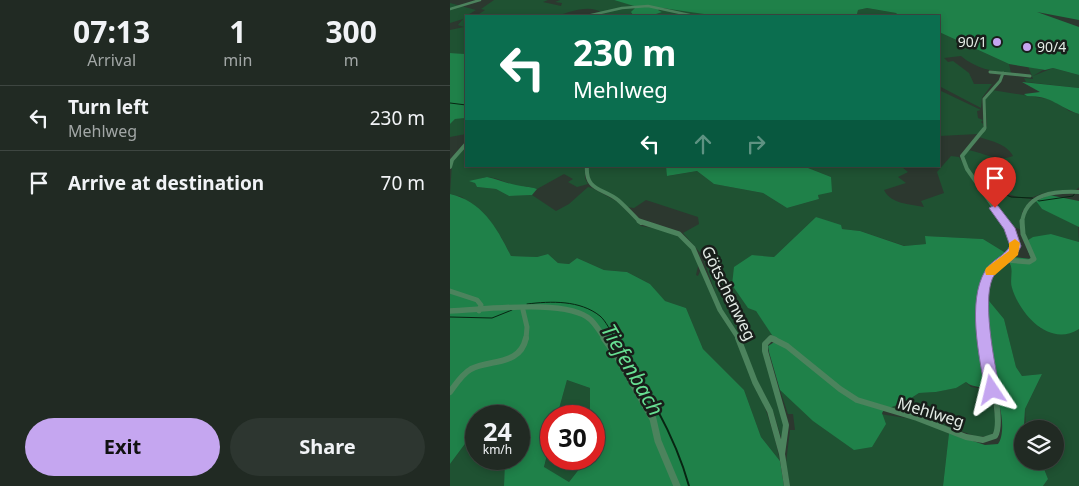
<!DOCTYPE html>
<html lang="en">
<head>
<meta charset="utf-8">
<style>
  body { margin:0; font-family:"Noto Sans",sans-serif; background:#2d3630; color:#f1f3f6; height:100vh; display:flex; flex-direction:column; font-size:19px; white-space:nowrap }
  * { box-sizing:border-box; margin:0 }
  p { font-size:16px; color:#a2a7a6 }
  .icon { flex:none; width:28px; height:28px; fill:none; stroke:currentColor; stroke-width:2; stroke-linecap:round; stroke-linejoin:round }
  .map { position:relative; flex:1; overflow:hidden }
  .side { display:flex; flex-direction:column; background:#212a23; width:450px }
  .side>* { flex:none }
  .hud { position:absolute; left:15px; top:15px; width:475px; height:152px; border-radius:0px; box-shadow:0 2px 8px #0003,0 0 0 1px #3e4641; background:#0b6e4f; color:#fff; overflow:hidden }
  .tools { position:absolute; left:564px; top:420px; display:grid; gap:10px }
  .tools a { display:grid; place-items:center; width:50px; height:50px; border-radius:50%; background:#212a23; box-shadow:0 2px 8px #0003,0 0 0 1px #3e4641; font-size:25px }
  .speed { position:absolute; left:15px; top:405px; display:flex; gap:10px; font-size:25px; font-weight:700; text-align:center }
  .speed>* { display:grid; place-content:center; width:65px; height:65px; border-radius:50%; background:#212a23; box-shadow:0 2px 8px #0003,0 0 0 1px #3e4641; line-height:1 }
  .speed small { font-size:12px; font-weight:400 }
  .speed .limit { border:8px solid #d22; background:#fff; color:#111 }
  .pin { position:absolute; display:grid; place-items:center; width:42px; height:42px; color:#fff; margin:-51px -21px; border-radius:50% 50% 50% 0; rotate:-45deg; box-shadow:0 0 5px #0007 }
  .pin .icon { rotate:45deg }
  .me { position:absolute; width:55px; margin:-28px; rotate:350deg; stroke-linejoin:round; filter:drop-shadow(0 0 4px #0008) }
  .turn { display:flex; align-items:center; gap:18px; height:105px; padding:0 25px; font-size:22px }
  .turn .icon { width:65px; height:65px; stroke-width:2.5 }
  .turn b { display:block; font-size:35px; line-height:42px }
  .lanes { display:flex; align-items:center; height:48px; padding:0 25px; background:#0003; justify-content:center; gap:25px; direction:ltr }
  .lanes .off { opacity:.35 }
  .eta { display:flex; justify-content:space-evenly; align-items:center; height:85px; text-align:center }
  .eta b { font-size:30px; font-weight:700; line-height:35px }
  .cta { display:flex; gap:10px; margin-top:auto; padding:10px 25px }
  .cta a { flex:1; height:58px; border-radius:30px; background:#c5a6f0; color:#111; font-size:20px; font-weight:700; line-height:58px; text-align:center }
  .cta a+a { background:#2d3630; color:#f1f3f6 }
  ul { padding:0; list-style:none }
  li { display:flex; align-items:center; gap:15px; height:65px; padding:0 25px; border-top:1px solid #3e4641 }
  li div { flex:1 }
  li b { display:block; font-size:19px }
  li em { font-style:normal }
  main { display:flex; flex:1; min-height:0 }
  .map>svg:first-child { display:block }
</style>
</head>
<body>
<main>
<section class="side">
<div class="eta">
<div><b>07:13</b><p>Arrival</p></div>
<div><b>1</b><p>min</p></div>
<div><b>300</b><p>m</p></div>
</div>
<ul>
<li><svg class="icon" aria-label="left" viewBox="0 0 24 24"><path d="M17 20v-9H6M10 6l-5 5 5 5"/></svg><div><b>Turn left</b><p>Mehlweg</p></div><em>230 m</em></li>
<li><svg class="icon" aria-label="arrive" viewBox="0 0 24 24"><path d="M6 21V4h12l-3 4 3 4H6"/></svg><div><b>Arrive at destination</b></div><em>70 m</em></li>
</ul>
<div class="cta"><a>Exit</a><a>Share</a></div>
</section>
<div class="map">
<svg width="629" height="486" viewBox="0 0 629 486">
  <rect width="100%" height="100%" fill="#2c382f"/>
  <path fill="#1f5232" d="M44 0H98L93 2 111 6 112 3 105 2 110 0H164L183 5 185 8 212 12 208 10C215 6 256 13 268 16H139L152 13C141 4 120 11 108 16 96 20 42 16 26 16L35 10 31 9Z
    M0 3 26 10 16 16V54L0 53V30L14 27 8 25 13 19 0 23Z
    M417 8 446 13 449 16H410L407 14 408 10Z
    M489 32 559 64 561 73C543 72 525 68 511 56L494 58 498 62 503 61 519 73 524 84H542L532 98 531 108 489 86Z
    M578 66 593 70 583 76 603 68 629 75V88L576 82 574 78 583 79Z
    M489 90 531 110 527 111 528 118 533 120 531 122 533 124V128L528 134 489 136Z
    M542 90 604 100 619 111 629 114V187L625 191C614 190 604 191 594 193 587 195 583 198 576 198 560 197 550 189 535 186L561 197 581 199 572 212 571 230 565 227 561 228 518 169 513 156 517 150C534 152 546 163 563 156 557 144 541 141 529 137L537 126 535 99Z
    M16 118V134L0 137V124L5 119Z
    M16 145V166H135V178L138 184 127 187 118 182 123 179 114 174 87 189C79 186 74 187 67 186 53 183 37 170 25 183L27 187 46 189 59 196 82 195 106 211 119 204 138 187 142 188 168 202 191 226 214 230 236 240 249 262 246 275 248 276 252 267C282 330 316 393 330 461L311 437 294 390 253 349 236 308 214 301 200 284 177 272 154 270 127 258 119 264 108 263 98 254 87 257 61 256 51 237 12 197 0 194 2 163Z
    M501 156 509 157 560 234 563 250 559 255 533 239 476 236V244L455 246 410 231 392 229 366 217 324 257 302 255 306 311 323 334C316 338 312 341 312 349L334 417 332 440 324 414 269 304 252 255 233 233 249 224 248 217 196 200 184 208 177 207 140 183 138 166H216L218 176 247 171 264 184 313 193 337 208 369 199 368 195 381 177 353 166H454L452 167 458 172 448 177 456 183 434 190C441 204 459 204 474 207L471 201 494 193 487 172Z
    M586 201 592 209 628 225 629 242 601 234 577 241C573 227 570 208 586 201Z
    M558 261 562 268V288L590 328 615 334 629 329V486H593L598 479 591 461H605V429H576L575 409 592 374 572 376 566 367 554 319 534 295C537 279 544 270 558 261Z
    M117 380 140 388V416H107Z
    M516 382 521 387 540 390 546 419 545 431 539 436 528 437 470 417 434 410 455 402 469 393 486 392 505 388Z
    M330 390 343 401 463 419 499 433 493 486H340L336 463 340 430H345L343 414H338Z
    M26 429V459H55L54 486H0V464Z
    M101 439V459H137L119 482 94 468Z"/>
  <path fill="#1f8149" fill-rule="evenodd" d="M164 0H629V20L587 12 629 27V75L603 68 595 70 559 64 489 32V16H449L446 13 417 8 408 10 407 14 410 16H268L212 8 208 10 212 12 200 16 183 15 181 12 185 8 184 6Z
    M0 53 16 54V118L5 119 0 124Z
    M572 82 629 88V114C608 107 603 96 577 96L574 94 590 92Z
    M216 166H353L381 177 382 192 368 195 369 199 337 208 313 193 264 184 247 171 217 176Z
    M37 177C48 179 55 183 66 185 73 187 79 186 87 189L82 195 59 196 46 189 27 187 25 183 19 181Z
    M0 194C32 201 47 228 61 256L87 257 98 254 108 263 119 264 127 258 154 270 177 272 200 284 215 301 236 308 253 349 294 390 311 437 330 461 334 486H54L55 459H69V416H57V410H43L38 416H26V429L0 464ZM117 380 140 388V416H144V459H137L119 482 94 467 101 439V416H107Z
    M599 195 629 201V227L592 209 586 201Z
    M366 217 391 225 392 229 410 231 454 246 476 244 475 236 533 239 559 255 537 272 530 290 554 319 566 367 572 376 592 374 575 409 572 461H591L598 479 593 486H493L499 433 535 445 548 444C556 434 552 399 541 391 533 385 524 389 516 382L506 388 486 392 469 393 455 402 434 410 432 413 436 424 422 447 404 450 363 421 330 390 319 352 318 346 326 341 306 311 298 308 282 285 284 267 302 255 324 257Z
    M601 234 629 242V329C599 348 570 314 562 288 559 278 565 269 558 261L563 257 581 259 575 242 583 237Z"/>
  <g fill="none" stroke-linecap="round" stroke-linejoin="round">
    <path stroke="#072512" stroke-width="1" d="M0 103 16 105
      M536 186 561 197 582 198 589 201 623 196 625 193
      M77 304C101 301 130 300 150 316 156 321 161 332 165 339
      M0 317 42 318 62 310"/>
    <path stroke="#072512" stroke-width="2" d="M164 338C194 385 224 432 239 486"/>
    <path stroke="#4c835d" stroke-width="2.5" d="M0 9 30 0
      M137 16 172 8 198 6 244 16"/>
    <path stroke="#4c835d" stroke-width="3" d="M540 72 580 76
      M533 131 535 128 534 99 550 81 553 73"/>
    <path stroke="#4c835d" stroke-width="4" d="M534 129 512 156 517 169 555 223
      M137 166C135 191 153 188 168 200 176 207 183 215 191 223
      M0 167 2 160 16 144
      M572 223C575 193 605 191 629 192"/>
    <path stroke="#4c835d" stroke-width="5" d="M189 221 229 234 243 248 270 310 289 339
      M556 260 579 262 584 259 573 234 572 221
      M0 291 27 300 31 305 29 311
      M73 310 77 327 76 339
      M320 339H325
      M533 339C530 319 528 288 543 271 551 262 561 258 566 246L554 221"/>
    <path stroke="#4c835d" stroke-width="6" d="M288 338 305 382 320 411 332 454 337 486
      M0 392C6 384 12 374 21 369 41 359 70 366 76 338
      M332 454 336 425 315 351V344L321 338 337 346 390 389 407 400 467 418 516 437 533 440 545 436C555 419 536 359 533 338"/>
    <path stroke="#4c835d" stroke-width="5.5" d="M0 311C32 310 118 298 141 320 146 325 151 333 155 339"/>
    <path stroke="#4c835d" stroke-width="7" d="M154 338 167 356 203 419 208 441 227 486"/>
  </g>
  <path fill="#c5a6f0" stroke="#806c9c" d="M545 205 548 206 565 228 571 246C562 265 556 262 545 274 530 293 545 366 550 390L547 395 542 397 537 395 535 390C529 355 517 302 535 271 541 260 554 257 560 246L554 229 539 208Z"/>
  <path fill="#f59e0b" d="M565 239 570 243 568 255 545 275H536L535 271 536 268 559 251V243Z"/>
  <g fill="#c5a6f0" stroke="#181e1a" stroke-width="2">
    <circle cx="547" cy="42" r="5"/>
    <circle cx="577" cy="47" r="5"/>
  </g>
  <g text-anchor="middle" stroke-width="5" stroke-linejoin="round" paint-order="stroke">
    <g font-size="14" fill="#e3ebe5" stroke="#181e1a" text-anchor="end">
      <text x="537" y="47">90/1</text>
      <text x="587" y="52" text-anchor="start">90/4</text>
    </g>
    <g font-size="16" fill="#e3ebe5" stroke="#181e1a">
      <text transform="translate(279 293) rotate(64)" y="6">Götschenweg</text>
      <text transform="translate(481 412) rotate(17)" y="6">Mehlweg</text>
    </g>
    <g font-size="21" font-style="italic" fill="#67df92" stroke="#181e1a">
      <text transform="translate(182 370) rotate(60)" y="7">Tiefenbach</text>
    </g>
  </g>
</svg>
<div class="tools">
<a><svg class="icon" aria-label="layers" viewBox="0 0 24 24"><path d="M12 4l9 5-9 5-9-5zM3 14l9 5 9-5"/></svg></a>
</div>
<div class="speed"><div>24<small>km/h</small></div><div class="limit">30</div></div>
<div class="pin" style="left:545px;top:208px;background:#d93025"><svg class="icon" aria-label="arrive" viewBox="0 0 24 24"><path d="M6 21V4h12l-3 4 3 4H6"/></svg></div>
<svg class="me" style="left:542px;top:390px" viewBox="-20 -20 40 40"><path d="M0-17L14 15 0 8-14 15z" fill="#c5a6f0" stroke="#fff" stroke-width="4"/></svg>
<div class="hud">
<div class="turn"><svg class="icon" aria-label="left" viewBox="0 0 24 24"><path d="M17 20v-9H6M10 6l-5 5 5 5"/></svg><div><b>230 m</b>Mehlweg</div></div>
<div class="lanes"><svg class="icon" aria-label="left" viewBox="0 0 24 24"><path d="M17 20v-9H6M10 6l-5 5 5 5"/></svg><svg class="icon off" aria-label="ahead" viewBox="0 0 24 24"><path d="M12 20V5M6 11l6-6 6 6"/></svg><svg class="icon off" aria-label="right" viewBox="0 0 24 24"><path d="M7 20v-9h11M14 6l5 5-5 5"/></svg></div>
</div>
</div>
</main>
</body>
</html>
